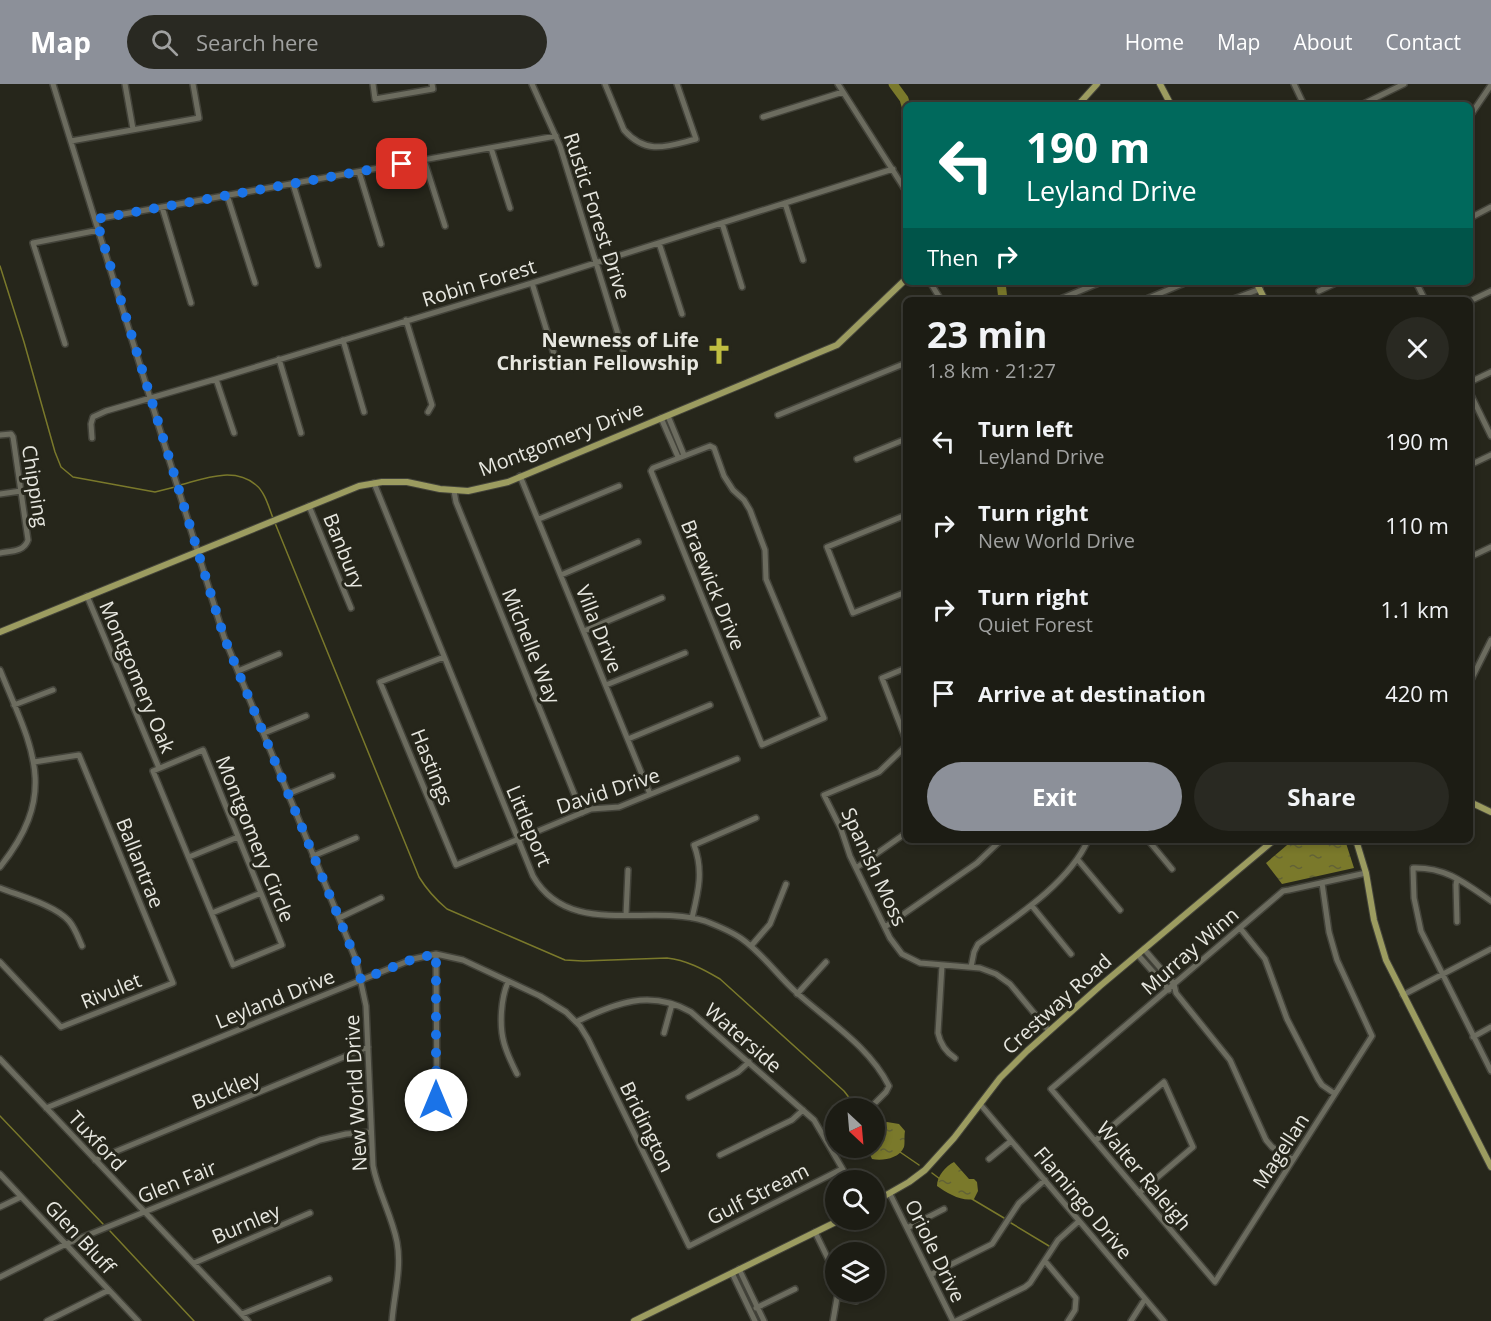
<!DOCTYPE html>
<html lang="en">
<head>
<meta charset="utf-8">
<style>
  body { margin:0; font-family:"Open Sans",sans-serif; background:#292922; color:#f1f3f6; height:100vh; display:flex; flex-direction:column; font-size:22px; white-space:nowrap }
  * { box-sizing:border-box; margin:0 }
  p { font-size:20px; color:#a0a1a0 }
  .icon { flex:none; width:33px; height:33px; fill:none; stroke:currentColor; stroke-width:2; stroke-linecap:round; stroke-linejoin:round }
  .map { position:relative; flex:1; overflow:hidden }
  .sheet { position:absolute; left:903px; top:213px; width:570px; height:546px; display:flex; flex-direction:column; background:#1c1c14; border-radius:9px; box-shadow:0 3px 9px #0003,0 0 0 2px #3a3a34 }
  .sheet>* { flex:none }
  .top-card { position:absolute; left:903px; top:18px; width:570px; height:183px; border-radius:9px; box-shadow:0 3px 9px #0003,0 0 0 2px #3a3a34; background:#00695c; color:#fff; overflow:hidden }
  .needle { width:39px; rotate:154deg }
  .tools { position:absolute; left:825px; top:1014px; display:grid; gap:12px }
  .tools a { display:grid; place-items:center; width:60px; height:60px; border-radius:50%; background:#1c1c14; box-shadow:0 3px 9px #0003,0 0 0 2px #3a3a34; font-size:30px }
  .pin { position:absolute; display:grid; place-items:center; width:51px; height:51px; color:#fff; margin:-26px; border-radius:12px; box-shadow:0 3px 9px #0006 }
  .me { position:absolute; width:66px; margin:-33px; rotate:0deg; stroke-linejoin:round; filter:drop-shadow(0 0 4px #0008) }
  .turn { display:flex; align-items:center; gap:21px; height:126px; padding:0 24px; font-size:27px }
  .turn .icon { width:78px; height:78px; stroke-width:2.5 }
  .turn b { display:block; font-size:42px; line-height:51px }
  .then { display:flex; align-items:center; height:57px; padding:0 24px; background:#0003; gap:12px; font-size:22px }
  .round { display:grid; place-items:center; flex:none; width:63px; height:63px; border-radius:32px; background:#292922 }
  .summary { display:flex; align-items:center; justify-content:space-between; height:102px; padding:0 24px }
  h1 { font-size:36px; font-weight:700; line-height:45px }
  .action { display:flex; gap:12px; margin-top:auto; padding:12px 24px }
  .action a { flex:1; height:69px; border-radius:36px; background:#8c9099; color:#fff; font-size:24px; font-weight:700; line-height:69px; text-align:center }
  .action a+a { background:#292922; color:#f1f3f6 }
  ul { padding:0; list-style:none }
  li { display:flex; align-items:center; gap:18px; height:84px; padding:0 24px }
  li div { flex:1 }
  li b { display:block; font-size:22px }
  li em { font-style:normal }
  header { display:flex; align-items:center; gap:36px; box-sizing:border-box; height:84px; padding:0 30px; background:#8c9099; color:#fff }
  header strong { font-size:28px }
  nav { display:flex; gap:33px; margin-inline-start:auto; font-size:21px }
  .search { width:420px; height:54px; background:#292922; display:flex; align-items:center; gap:15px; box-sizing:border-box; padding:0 21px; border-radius:33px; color:#a0a1a0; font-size:22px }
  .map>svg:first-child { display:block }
</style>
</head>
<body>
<header>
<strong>Map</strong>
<div class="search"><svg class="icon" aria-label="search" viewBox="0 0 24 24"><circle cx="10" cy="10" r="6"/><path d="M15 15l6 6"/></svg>Search here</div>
<nav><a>Home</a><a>Map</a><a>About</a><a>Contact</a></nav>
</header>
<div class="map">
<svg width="1491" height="1237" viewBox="0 0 1491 1237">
  <defs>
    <pattern id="water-ripples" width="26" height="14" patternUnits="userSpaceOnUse" patternTransform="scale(1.5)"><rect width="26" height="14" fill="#7a792b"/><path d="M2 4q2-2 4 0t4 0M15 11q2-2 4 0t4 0" fill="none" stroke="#626236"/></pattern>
  </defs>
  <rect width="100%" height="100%" fill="#26261b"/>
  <path fill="url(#water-ripples)" d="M1293 756H1345L1354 784 1282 800 1266 779Z
    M887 1038 899 1040 905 1047C904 1052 905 1059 904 1063 899 1075 882 1077 872 1075L867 1064H874L875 1047 880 1041Z
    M954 1078 969 1095H974L977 1098 978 1107 974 1115C962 1118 947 1109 937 1102 937 1092 946 1082 954 1078Z"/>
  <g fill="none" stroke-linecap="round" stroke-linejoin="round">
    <path stroke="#7a792b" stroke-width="1.5" d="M0 182 24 258 55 368 61 383 73 393 155 408 175 403
      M180 401C203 395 234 382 256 401 265 408 269 424 273 434
      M275 439 419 793C427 806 435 815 447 825L565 876 583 877 667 874C686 876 703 885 720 895L844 1007 857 1024
      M0 1032 103 1140
      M900 1068 919 1081
      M932 1089 940 1095
      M972 1115 1004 1134
      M1011 1139 1049 1162
      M110 1147 194 1237"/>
    <path stroke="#7a792b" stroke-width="9" d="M893 0 904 15 906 22
      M1001 198 1003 216"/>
    <defs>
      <path id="minor" d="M53 0 224 553 339 834 356 876 366 922 373 1082C378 1108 392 1132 397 1158 402 1185 394 1210 392 1237
        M125 0 133 45
        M373 0 375 15 433 5 432 0
        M532 0 560 62 626 276
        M605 0 624 46C647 72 668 62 696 55L677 0
        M838 0 906 107
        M1294 0 1304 21
        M1361 21 1404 0
        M1470 32 1491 1
        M763 33 843 8
        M71 57 199 34 193 0
        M491 64 510 124
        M424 76 445 142
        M359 88 381 160
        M293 100 318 181
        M227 111 255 199
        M785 119 803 176
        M162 123 191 219
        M1470 134 1491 123
        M96 135 556 52
        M722 139 742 203
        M659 159 682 230
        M930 198 941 216
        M1416 198 1425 216
        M532 199 558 283
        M1319 207 1338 198
        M1058 216 1101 198
        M1144 216 1187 198
        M1231 216 1260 205
        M1470 217 1491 207
        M406 236 432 321 428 328
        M343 256 364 328
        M65 260 33 159 99 146
        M279 275 301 349
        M216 295 234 349
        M1470 298 1491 288
        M1470 309 1491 352
        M778 331 906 279
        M668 332 684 371
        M661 334 678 373
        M0 351 11 350 13 353 28 456C24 468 11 467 0 469
        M92 354 91 340 93 333 106 327 216 295 532 199 893 85
        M710 362 714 364 724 392 733 406 744 416 750 426 765 466 766 495 824 634 762 661 651 387 653 384Z
        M857 375 906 355
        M1470 381 1491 371
        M520 392 650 710
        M374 399 533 792C569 855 649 819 705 837 718 842 731 847 742 855 763 870 778 892 797 909 829 938 869 962 889 1002L886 1008 870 1024
        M454 407 456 418 582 729
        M0 410 21 407
        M309 422 351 524
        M906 431 827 463 853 529 906 508
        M539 435 619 402
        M1470 473 1491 463
        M561 491 638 458
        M87 512 159 684
        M584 547 662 514
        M444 573 380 598 456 781 591 725 619 723 737 675
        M906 584 882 594 906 656
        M0 586C32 664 60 708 0 783
        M238 587 279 570
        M1470 598 1491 556
        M606 601 685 569
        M14 621 53 606
        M264 649 306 632
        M628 655 710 621
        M906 662 879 688 824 711 841 745 850 772 890 854 902 870 920 879 980 884 996 890 1010 900 1049 947
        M203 666 282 861 233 881 153 687Z
        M288 710 332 692
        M1148 756 1172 785
        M313 772 356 754
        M189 773 238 753
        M1078 776 1120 826
        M856 784 906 749
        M1457 795 1456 801 1457 838
        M1322 799 1329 848 1337 876 1372 952 1215 1198 1051 1005 1283 807 1289 806 1366 789
        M0 804C20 812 55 821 69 837 75 844 78 853 82 862
        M1491 817C1465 799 1446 783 1413 784L1414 814 1421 847 1491 987
        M1032 822 1071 870
        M212 829 261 809
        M626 831 628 786
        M339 834 381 814
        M692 834C698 809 704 787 694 761L756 734
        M885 843 977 779 1001 756
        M1240 844 1265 875 1287 935 1318 995 1322 1001 1335 1010
        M751 862 770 840 786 800
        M1144 865 1174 900 1176 909 1230 976 1266 1056 1272 1063 1293 1076
        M436 870 437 1016 443 1025
        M1138 871 1169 906
        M0 878 61 943 173 899 79 671 34 678
        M942 881 938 949C940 959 946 968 955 974
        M971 883 974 868 978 860C1016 833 1069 799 1088 756
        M508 898C501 914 499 941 504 959 507 970 512 980 517 990
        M797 910 826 878
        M1403 911 1491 865
        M576 938C615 919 650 905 691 928L814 1036 849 1096
        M664 949 672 920
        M1473 953 1491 943
        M0 975 248 1237
        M689 1013 738 988 749 978
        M980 1020 1164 1237
        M46 1024 413 875 436 870 463 876 540 912 566 928 580 942 588 955 689 1162 842 1085
        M823 1051 836 1046
        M1095 1057 1164 998 1193 1063 1139 1109
        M720 1071 792 1036 803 1026
        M989 1075 1011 1057
        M95 1076 368 963
        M0 1090 138 1237
        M890 1110 953 1237
        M0 1123 21 1113
        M907 1144 944 1125
        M815 1148 836 1191
        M1045 1177 1076 1214 1075 1226 1068 1237
        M194 1179 310 1129
        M739 1185 764 1237
        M732 1189 755 1237
        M930 1191 992 1160 1019 1119 1045 1096
        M0 1193 66 1160 320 1056 346 1050 370 1048
        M838 1213 856 1217
        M756 1224 795 1205
        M242 1230 329 1195
        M47 1237 109 1206
        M833 1237 838 1208
        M956 1237 1025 1203 1030 1199 1058 1156 1079 1137
        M1131 1237 1145 1215"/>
      <path id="major" d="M1160 0 1171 21
        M1078 21 1097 0
        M1256 198 1265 216
        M0 548 359 402 382 398H407L440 405 468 407 508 398 837 261 906 195
        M1470 718 1491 728
        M1356 756 1366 789 1374 836 1386 876 1491 1083
        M874 1118 909 1098 925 1086 954 1054 1000 994 1027 967 1100 902 1274 756
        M634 1237 840 1136"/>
    </defs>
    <use href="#minor" stroke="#43433a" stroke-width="8"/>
    <use href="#major" stroke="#43433a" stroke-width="8"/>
    <use href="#minor" stroke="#6c6c5f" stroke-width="5"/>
    <use href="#major" stroke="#9c9c60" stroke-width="6"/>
  </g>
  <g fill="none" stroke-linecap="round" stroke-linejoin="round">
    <path stroke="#1a73e8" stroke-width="10" stroke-dasharray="0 18" d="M402 80 96 135 224 553 339 834 356 876 361 896 413 875 436 870V1016"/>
  </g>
  <defs>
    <symbol id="church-bare" viewBox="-9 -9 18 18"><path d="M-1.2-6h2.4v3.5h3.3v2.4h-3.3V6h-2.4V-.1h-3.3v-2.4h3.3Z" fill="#c0be41" stroke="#26261b" stroke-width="2.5" paint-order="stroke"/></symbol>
  </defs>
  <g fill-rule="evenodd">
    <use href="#church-bare" x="700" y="248" width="38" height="38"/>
  </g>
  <g text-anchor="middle" stroke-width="6" stroke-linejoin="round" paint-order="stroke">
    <g font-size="20" fill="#e7e7e0" stroke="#26261b">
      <text transform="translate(597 132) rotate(72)" y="7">Rustic Forest Drive</text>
      <text transform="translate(479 199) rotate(-17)" y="7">Robin Forest</text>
      <text transform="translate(561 355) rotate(-21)" y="7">Montgomery Drive</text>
      <text transform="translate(35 402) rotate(81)" y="7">Chipping</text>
      <text transform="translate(344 467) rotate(68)" y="7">Banbury</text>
      <text transform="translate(713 501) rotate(68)" y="7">Braewick Drive</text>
      <text transform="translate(599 545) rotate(68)" y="7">Villa Drive</text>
      <text transform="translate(531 562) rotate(68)" y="7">Michelle Way</text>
      <text transform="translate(137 593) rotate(67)" y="7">Montgomery Oak</text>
      <text transform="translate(432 683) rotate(68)" y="7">Hastings</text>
      <text transform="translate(608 707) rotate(-18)" y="7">David Drive</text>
      <text transform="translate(529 742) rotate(67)" y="7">Littleport</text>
      <text transform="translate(255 755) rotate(68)" y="7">Montgomery Circle</text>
      <text transform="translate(140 779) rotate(68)" y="7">Ballantrae</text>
      <text transform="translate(874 783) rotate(65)" y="7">Spanish Moss</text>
      <text transform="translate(1190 867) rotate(-41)" y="7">Murray Winn</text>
      <text transform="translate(111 907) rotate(-22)" y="7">Rivulet</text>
      <text transform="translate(275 915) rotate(-22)" y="7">Leyland Drive</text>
      <text transform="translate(1057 920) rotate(-42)" y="7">Crestway Road</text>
      <text transform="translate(743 954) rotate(41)" y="7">Waterside</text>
      <text transform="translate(226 1006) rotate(-22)" y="7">Buckley</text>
      <text transform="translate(356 1009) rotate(-93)" y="7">New World Drive</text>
      <text transform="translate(647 1043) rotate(64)" y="7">Bridington</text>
      <text transform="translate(97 1057) rotate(47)" y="7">Tuxford</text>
      <text transform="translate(1281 1067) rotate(-57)" y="7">Magellan</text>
      <text transform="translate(1144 1092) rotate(50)" y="7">Walter Raleigh</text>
      <text transform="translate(177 1098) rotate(-22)" y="7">Glen Fair</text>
      <text transform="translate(758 1110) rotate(-27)" y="7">Gulf Stream</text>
      <text transform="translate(1083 1119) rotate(50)" y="7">Flamingo Drive</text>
      <text transform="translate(246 1140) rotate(-23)" y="7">Burnley</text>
      <text transform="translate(80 1153) rotate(47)" y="7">Glen Bluff</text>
      <text transform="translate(935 1167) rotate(64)" y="7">Oriole Drive</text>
    </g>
    <g font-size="20" font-weight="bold" fill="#e7e7e0" stroke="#26261b" text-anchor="end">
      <text x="699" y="263">Newness of Life<tspan x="699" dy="23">Christian Fellowship</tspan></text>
    </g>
  </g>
</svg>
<div class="tools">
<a><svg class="needle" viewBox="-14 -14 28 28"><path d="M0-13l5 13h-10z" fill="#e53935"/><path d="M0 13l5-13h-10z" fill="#a0a1a0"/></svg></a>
<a><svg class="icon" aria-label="search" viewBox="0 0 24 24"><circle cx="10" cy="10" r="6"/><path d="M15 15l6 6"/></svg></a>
<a><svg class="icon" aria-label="layers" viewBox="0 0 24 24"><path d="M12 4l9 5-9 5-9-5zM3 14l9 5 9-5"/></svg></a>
</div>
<div class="pin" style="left:402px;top:80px;background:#d93025"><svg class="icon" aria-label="arrive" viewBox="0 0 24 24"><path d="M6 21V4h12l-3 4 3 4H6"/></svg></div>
<svg class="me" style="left:436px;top:1016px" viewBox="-20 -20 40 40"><circle r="19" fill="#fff"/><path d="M0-13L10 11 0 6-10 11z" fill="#1a73e8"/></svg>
<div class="top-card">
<div class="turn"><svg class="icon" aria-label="left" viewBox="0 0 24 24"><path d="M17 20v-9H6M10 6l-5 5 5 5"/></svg><div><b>190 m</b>Leyland Drive</div></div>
<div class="then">Then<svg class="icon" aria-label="right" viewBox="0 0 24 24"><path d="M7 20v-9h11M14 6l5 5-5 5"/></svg></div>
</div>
<section class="sheet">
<div class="summary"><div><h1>23 min</h1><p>1.8 km · 21:27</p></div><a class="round"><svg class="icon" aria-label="close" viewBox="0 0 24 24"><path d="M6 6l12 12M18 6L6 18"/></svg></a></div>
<ul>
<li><svg class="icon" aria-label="left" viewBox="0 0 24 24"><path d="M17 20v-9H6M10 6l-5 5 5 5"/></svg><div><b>Turn left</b><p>Leyland Drive</p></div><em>190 m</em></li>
<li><svg class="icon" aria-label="right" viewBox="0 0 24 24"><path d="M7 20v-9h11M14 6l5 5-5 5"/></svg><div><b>Turn right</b><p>New World Drive</p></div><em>110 m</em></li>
<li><svg class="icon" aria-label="right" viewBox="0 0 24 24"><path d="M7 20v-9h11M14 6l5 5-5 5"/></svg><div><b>Turn right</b><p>Quiet Forest</p></div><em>1.1 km</em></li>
<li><svg class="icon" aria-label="arrive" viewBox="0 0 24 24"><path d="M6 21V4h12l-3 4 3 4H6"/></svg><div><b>Arrive at destination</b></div><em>420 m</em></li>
</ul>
<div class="action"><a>Exit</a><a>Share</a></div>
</section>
</div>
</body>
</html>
